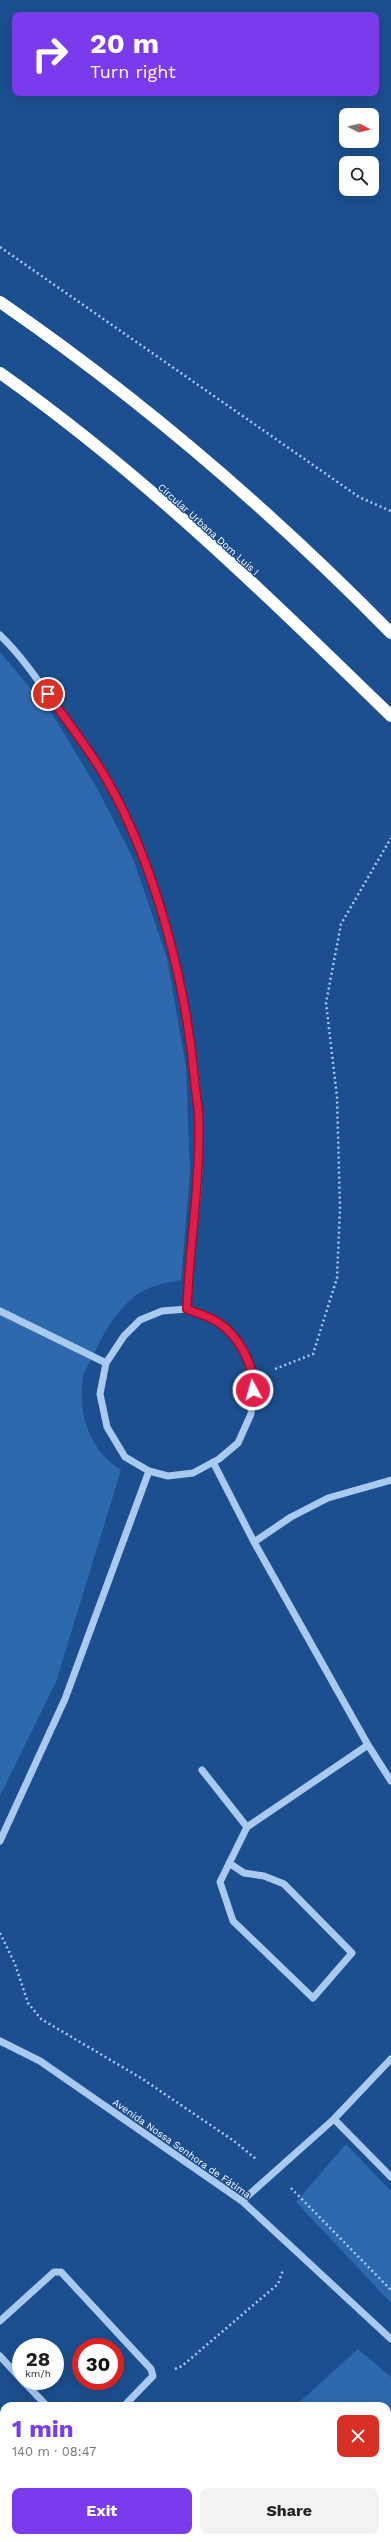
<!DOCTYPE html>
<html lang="en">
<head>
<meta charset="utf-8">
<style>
  body { margin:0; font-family:"Work Sans",sans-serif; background:#f2f2f2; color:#222; height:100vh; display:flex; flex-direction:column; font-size:15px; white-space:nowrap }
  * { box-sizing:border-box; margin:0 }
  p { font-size:13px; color:#767676 }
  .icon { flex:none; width:22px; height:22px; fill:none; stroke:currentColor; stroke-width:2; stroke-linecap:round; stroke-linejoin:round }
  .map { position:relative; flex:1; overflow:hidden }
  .details { position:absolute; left:0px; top:2402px; width:391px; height:140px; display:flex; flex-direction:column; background:#fff; border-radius:12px 12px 0 0; box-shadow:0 4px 16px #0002 }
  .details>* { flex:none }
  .hud { position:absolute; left:12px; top:12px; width:367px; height:84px; border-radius:8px; box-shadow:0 4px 16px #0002; background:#7c3aed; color:#fff; overflow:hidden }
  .needle { width:26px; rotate:97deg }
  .fabs { position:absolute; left:339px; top:108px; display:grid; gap:8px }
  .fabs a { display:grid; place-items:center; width:40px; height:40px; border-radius:8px; background:#fff; box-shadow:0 4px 16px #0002; font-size:20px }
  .speed { position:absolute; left:12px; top:2338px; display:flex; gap:8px; font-size:20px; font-weight:700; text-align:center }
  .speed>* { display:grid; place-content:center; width:52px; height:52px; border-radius:50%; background:#fff; box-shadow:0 4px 16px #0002; line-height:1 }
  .speed small { font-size:10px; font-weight:400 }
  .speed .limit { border:6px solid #d22; background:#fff; color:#111 }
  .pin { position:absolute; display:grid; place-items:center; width:34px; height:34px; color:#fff; margin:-17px; border:2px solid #fff; border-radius:50%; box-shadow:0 1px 4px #0007 }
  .me { position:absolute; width:44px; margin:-22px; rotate:354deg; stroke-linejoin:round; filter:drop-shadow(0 0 3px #0008) }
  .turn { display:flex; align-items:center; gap:14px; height:84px; padding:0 12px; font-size:18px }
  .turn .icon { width:52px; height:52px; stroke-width:2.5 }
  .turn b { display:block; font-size:28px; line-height:34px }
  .round { display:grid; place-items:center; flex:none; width:42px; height:42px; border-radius:8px; background:#f2f2f2 }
  .overview { display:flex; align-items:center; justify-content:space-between; height:68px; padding:0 12px }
  h1 { font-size:24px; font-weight:700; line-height:30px; color:#7c3aed }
  .primary-button { display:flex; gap:8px; margin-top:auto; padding:8px 12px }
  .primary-button a { flex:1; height:46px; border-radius:8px; background:#7c3aed; color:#fff; font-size:16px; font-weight:700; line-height:46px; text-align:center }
  .primary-button a+a { background:#f2f2f2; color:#222 }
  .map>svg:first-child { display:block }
</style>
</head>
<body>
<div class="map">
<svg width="391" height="2542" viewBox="0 0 391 2542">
  <rect width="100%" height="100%" fill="#1b4f8f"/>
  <path fill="#2e69ad" d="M0 652 53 715 97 788 133 858 167 958 186 1067 190 1173 181 1280C165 1283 148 1286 135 1296 114 1313 103 1334 92 1358 89 1364 84 1371 83 1377 77 1413 90 1451 121 1470L56 1682 0 1796Z
    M346 2144 391 2191V2303L296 2202Z
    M358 2349 391 2377V2542H147L151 2538H387V2406H295Z"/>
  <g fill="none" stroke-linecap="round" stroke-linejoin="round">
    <path stroke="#a9c9ee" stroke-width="2.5" stroke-dasharray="2 3" stroke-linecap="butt" d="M0 247 359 497 391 511
      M275 1369 313 1354 337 1278 340 1208 337 1097 326 1003 341 924 391 838
      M0 1933 15 1964 28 2003 41 2019 141 2078 234 2141 256 2159
      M291 2188 391 2290
      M175 2369 182 2366 278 2284 283 2270"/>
    <path stroke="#a9c9ee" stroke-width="7" d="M0 635C24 658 43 688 62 715 77 737 95 758 108 781 164 888 195 1011 199 1131 202 1191 189 1250 187 1309
      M187 1309 217 1321 240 1343 254 1377 251 1414 238 1443 219 1459 193 1473 168 1476 149 1471 125 1457 107 1427 100 1394 106 1363 124 1336 140 1320 162 1311Z
      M0 1311 106 1363
      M213 1462 254 1542
      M391 1480 328 1498 291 1517 254 1542 368 1745 391 1781
      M202 1770 247 1827
      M0 1841 65 1699 149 1471
      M229 1863 244 1873 264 1876 284 1884 352 1953 313 1998 233 1921 220 1882 247 1827 368 1745
      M0 2041 40 2061 242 2201 391 2339
      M334 2119 391 2177
      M242 2201 334 2119 391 2059
      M0 2321 54 2272H61L151 2369 153 2376 124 2406
      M0 2356 21 2379
      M23 2381 47 2406
      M0 2445 4 2441"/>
    <path stroke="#fff" stroke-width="12" d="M0 302C141 399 271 511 391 633
      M0 373C142 473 267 595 391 716"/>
  </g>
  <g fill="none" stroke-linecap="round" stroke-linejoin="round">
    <defs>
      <path id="route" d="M48 694C67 722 90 750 107 780 156 866 187 987 195 1085 197 1101 200 1117 199 1134 199 1193 189 1250 187 1309 196 1313 208 1316 216 1321 238 1334 255 1365 253 1390"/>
    </defs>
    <use href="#route" stroke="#92132f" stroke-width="10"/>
    <use href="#route" stroke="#e11d48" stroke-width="7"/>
  </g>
  <g text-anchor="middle" stroke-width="3" stroke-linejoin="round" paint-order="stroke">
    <g font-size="10" fill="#fff" stroke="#1b4f8f">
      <text transform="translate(209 529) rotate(42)" y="4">Circular Urbana Dom Luís I</text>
      <text transform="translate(182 2148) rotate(35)" y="4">Avenida Nossa Senhora de Fátima</text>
    </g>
  </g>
</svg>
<div class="fabs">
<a><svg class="needle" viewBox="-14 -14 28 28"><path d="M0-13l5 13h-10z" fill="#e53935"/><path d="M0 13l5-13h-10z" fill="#767676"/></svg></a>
<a><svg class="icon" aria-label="search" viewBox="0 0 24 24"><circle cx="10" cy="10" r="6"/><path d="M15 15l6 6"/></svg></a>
</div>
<div class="speed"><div>28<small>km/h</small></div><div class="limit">30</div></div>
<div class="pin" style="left:48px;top:694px;background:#d93025"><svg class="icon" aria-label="arrive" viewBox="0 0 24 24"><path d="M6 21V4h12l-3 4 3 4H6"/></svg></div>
<svg class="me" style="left:253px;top:1390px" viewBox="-20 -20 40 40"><circle r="17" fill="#e11d48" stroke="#fff" stroke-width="3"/><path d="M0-11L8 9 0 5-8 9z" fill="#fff"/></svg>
<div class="hud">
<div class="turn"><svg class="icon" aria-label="right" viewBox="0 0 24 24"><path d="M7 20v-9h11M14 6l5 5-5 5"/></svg><div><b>20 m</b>Turn right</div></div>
</div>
<section class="details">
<div class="overview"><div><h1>1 min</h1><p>140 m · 08:47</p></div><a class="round" style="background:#d93025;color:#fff"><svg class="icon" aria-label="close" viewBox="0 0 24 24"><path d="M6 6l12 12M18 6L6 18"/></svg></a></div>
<div class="primary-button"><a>Exit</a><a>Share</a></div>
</section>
</div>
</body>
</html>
